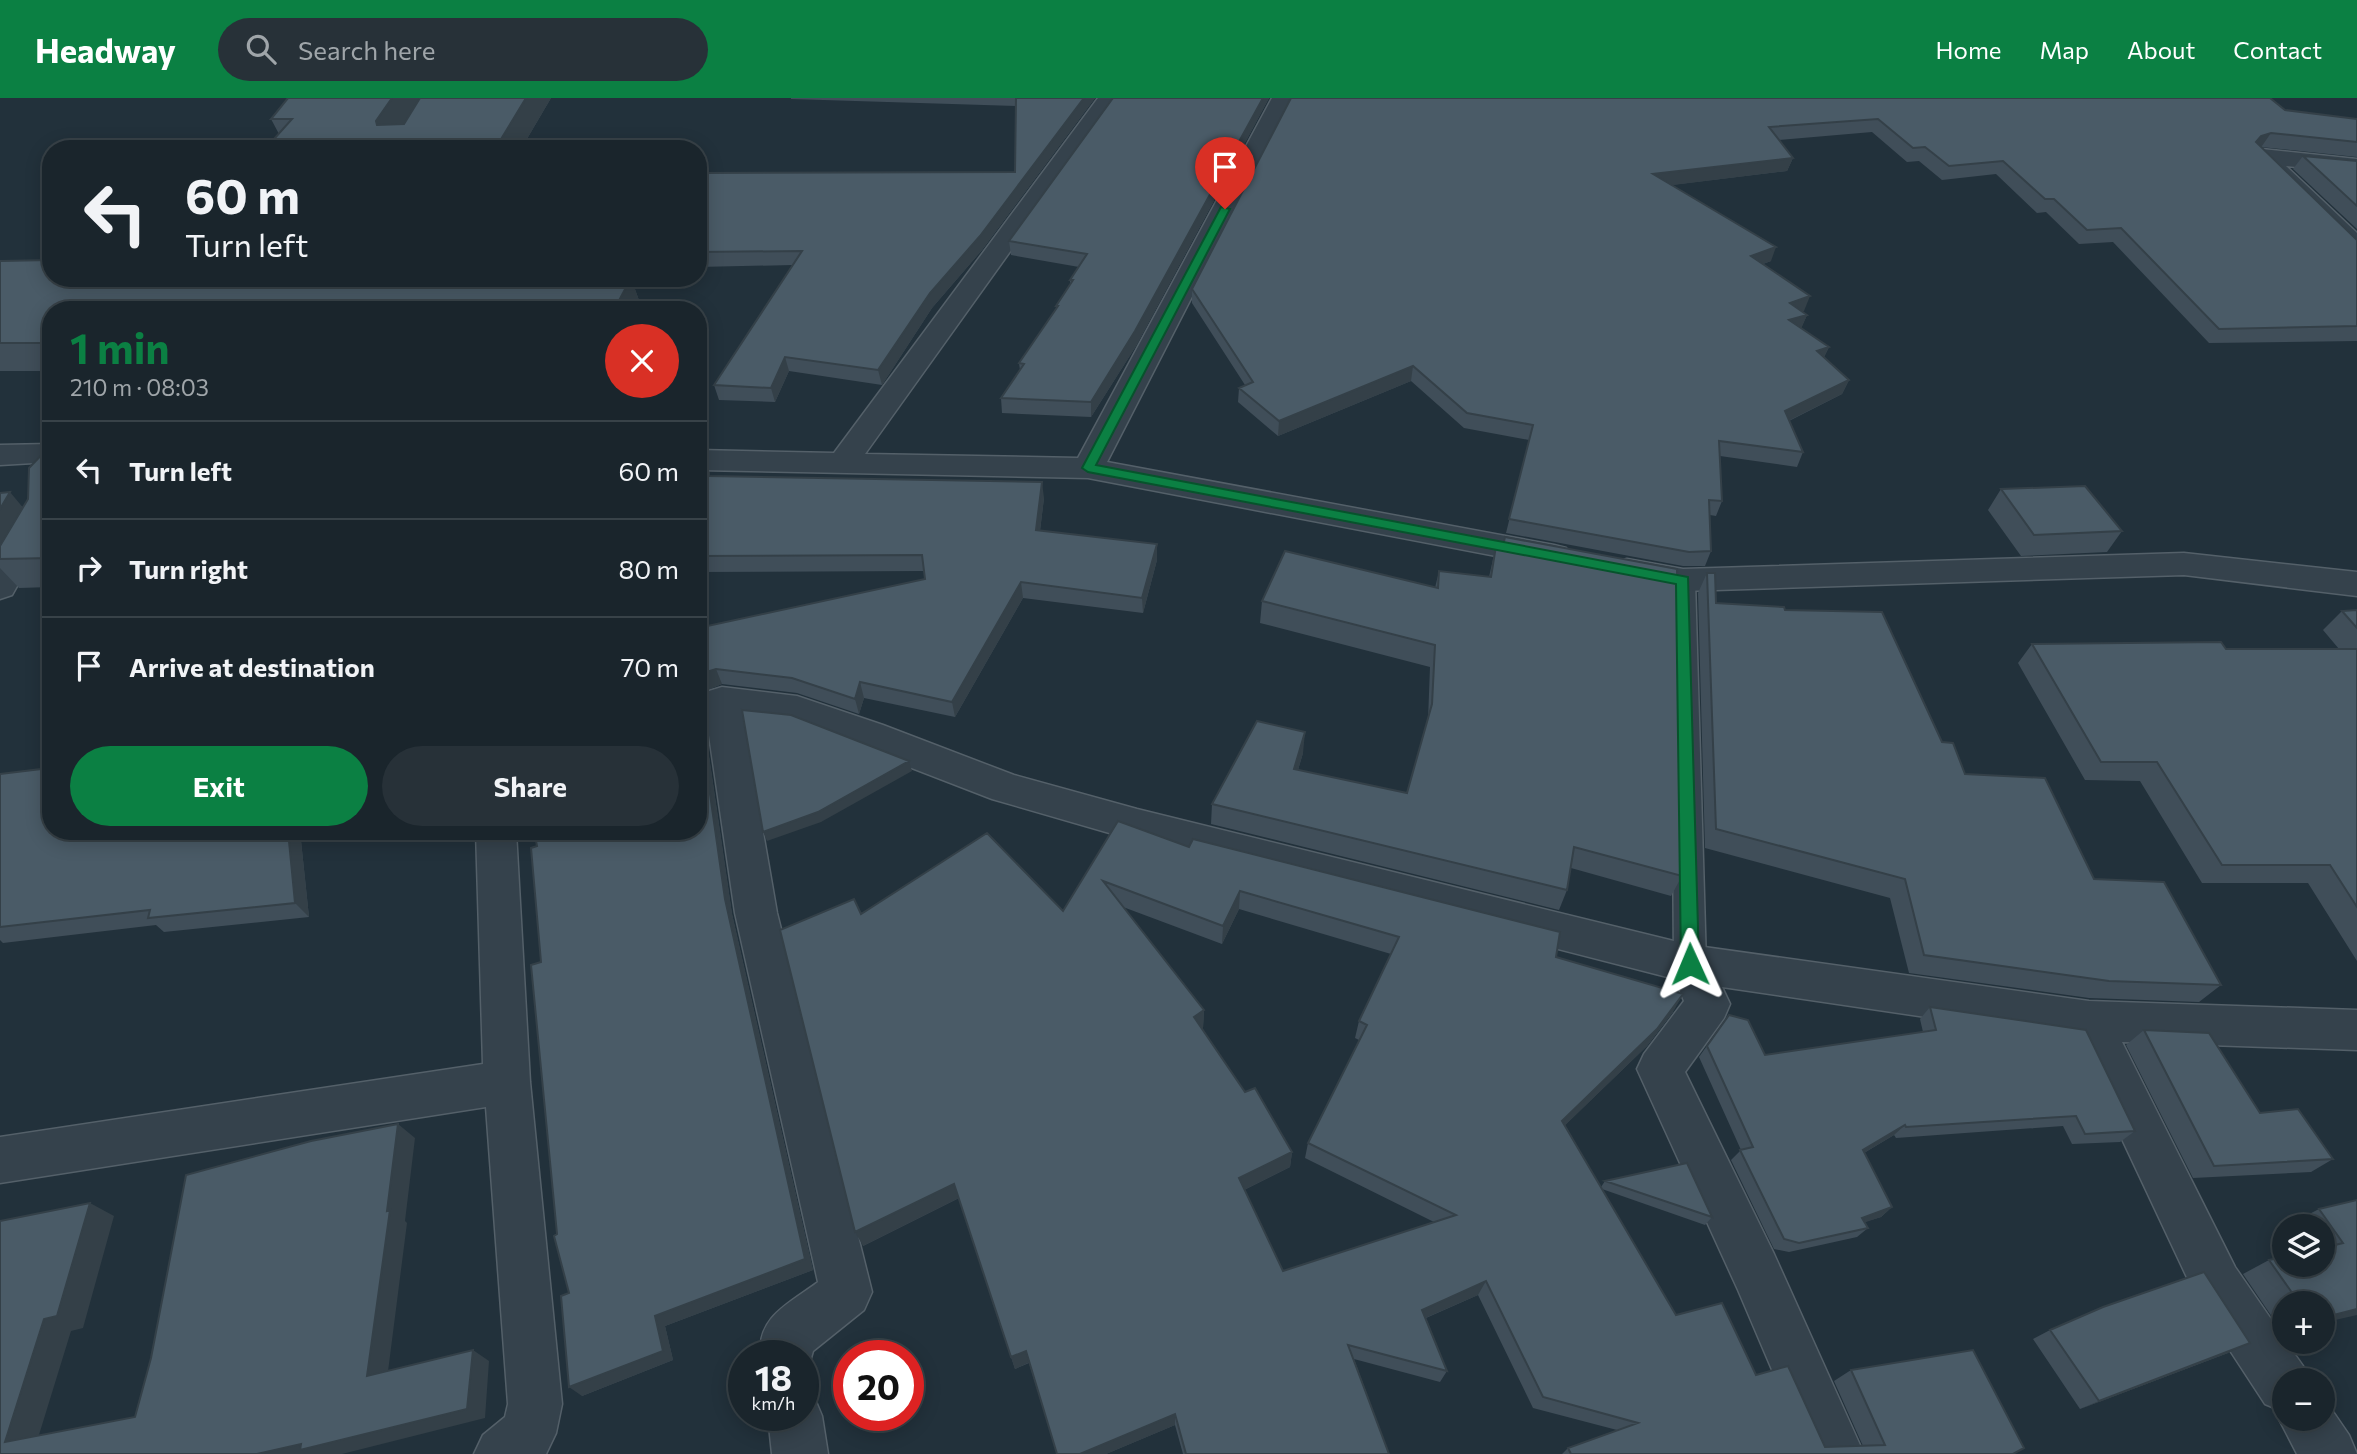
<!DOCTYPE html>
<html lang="en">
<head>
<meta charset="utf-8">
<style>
  body { margin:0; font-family:Commissioner,sans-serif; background:#273138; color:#f1f3f6; height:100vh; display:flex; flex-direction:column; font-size:26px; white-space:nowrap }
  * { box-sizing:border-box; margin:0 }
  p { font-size:23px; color:#9fa5a9 }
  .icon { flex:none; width:38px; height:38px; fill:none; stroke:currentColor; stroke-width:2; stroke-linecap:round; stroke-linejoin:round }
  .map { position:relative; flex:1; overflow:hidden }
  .panel { position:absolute; left:42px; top:203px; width:665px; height:539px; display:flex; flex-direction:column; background:#1a252c; border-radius:28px; box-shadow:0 4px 18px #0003,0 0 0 2px #384248 }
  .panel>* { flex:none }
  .banner { position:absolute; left:42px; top:42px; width:665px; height:147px; border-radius:28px; box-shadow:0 4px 18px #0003,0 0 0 2px #384248; background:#1a252c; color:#f1f3f6; overflow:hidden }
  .fabs { position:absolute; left:2272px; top:1116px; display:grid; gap:14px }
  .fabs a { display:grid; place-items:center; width:63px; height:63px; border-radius:50%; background:#1a252c; box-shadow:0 4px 18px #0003,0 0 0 2px #384248; font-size:35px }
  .speed { position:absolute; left:728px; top:1242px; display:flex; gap:14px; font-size:35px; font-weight:700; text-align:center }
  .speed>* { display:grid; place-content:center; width:91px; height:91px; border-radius:50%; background:#1a252c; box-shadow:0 4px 18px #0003,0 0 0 2px #384248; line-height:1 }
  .speed small { font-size:18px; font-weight:400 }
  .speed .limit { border:10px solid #d22; background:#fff; color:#111 }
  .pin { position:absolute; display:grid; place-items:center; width:60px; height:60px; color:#fff; margin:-72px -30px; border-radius:50% 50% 50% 0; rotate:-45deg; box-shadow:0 0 7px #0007 }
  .pin .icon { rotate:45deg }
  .me { position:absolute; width:77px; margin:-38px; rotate:359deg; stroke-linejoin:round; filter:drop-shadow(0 0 5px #0008) }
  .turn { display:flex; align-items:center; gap:24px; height:147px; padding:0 28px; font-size:32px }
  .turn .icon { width:91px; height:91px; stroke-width:2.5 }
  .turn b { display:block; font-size:49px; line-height:60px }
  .round { display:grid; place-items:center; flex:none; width:74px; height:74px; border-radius:37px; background:#273138 }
  .head { display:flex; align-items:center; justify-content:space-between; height:119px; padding:0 28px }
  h1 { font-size:42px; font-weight:700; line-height:52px; color:#0b8043 }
  .button { display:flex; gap:14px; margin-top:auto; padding:14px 28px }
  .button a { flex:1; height:80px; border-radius:42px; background:#0b8043; color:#fff; font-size:28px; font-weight:700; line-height:80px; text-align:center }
  .button a+a { background:#273138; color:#f1f3f6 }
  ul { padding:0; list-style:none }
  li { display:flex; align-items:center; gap:21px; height:98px; padding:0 28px; border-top:2px solid #384248 }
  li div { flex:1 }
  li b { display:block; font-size:26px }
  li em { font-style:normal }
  header { display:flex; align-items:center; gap:42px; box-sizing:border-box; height:98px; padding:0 35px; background:#0b8043; color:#fff }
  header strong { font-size:33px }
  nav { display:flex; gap:38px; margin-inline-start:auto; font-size:24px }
  .search { width:490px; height:63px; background:#273138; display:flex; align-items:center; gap:18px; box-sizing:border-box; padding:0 24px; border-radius:38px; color:#9fa5a9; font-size:26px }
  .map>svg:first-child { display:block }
</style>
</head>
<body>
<header>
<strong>Headway</strong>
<div class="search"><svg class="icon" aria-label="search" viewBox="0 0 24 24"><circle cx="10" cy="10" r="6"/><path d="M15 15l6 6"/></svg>Search here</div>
<nav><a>Home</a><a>Map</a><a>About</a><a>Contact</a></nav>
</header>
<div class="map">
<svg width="2357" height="1356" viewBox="0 0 2357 1356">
  <rect width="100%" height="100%" fill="#22313b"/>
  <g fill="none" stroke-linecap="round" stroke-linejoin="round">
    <defs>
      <path id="service" d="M1683 474 1692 476 1695 482 1706 866 1701 876 1690 880 1679 876 1674 866 1671 482 1674 476Z"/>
      <path id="minor" d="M1098 0H1120L865 356 1078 360 1272 0H1294L1107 364 1554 447 1566 450 1571 458 1566 466 1554 469 1088 380 698 372V352L834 355Z
        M2262 51 2357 61V75L2286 68 2357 135V157L2348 154 2254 63 2250 58 2254 53Z
        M51 346V364L0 367V347Z
        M51 389V428L12 497 0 501V460L40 392Z
        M2184 455 2357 474V498L2184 477 1683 493 1615 480 1610 472 1615 464 1627 461 1683 471Z
        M722 589 797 598 883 627 1014 677 1137 711 1690 847 2089 903 2357 912V952L2122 944 2235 1169 2284 1240V1244H2286L2303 1268 2309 1283H2284V1321H2322V1301L2325 1302 2349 1337 2357 1356H2297L2279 1321 2282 1313 2265 1306 2199 1205 2075 941 1722 889 1730 906 1724 920 1685 974 1774 1156 1864 1356H1808L1738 1192 1637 971 1644 956 1684 903 1675 881 1137 743 992 701 795 625 743 619 777 815 872 1194 864 1212 813 1253 806 1277 803 1278V1258H761C756 1219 790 1205 818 1184L735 815 704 603 709 593Z
        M476 733H516L530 984 562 1306 556 1335 546 1356H474L483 1337 505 1319 508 1306 486 1009 0 1085V1039L483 966Z
        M803 1294 814 1299 822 1318 828 1356H772L768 1318H803Z"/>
    </defs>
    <use href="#service" stroke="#546069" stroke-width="3"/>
    <use href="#minor" stroke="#546069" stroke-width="3"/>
    <use href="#service" fill="#35424c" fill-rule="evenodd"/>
    <use href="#minor" fill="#35424c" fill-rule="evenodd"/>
  </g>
  <path fill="#404e59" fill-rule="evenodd" d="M551 0 521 51H265L279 36 271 21Z
    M791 0H1095L982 152 932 210 882 287 789 273 775 304 719 302 714 287 793 167 698 169V75L1015 74 1016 8 791 1Z
    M1113 0H1269L1136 248 1091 319 1002 315 1001 300 1020 272 1019 265 1056 211V208L1070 187V182L1079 169 1011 157 1009 143Z
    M1291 0 2285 12 2357 21V59L2261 49 2357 142V243L2209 245 2113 144 2079 146 2046 114 2037 115 1996 76 1942 82 1919 63 1907 64 1872 34 1779 42 1793 60 1787 73 1671 87 1771 163 1763 166 1804 213H1802L1807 217 1801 230 1829 249 1824 259 1849 282 1842 296 1789 323 1803 354 1797 369 1720 358 1722 403 1716 418 1710 417 1711 453 1705 468H1683L1506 435 1529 342 1464 330 1411 283 1278 338 1238 304 1239 290 1245 287 1192 205V191Z
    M2303 58 2357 63V131L2293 71Z
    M0 163 51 180H206L209 184 631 180 641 208 639 212H51V273H0Z
    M51 347V489L19 490 0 470V395L23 409 28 401Z
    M698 376 710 378 1044 400 1040 433 1157 462 1143 515 1023 500 955 619 864 600 859 616 797 595 722 586 707 592 701 603 732 816 813 1172 665 1228 673 1262 582 1298 569 1195 557 1136 541 864 537 748 698 530 925 481 924 473 698 474Z
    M2001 391 2122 433 2107 454 2021 458 1988 412Z
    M1496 448 1682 778 1671 798 1571 770 1567 792 1559 812 1211 726 1212 706 1303 655 1298 672 1407 695 1428 622 1430 569 1260 525 1262 503 1435 490 1439 473 1489 479Z
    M1707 475 1716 505 1785 512 1942 644 1965 676 2221 887 2199 904 2089 900 1909 875 1890 800 1705 750 1698 495Z
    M2357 512V863L2308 785H2202L2140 683 2085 682 2018 565 2032 546 2226 551H2339L2323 532 2342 513Z
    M41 671 51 733H300L309 819 164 834 156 827 3 845 0 842V676Z
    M1118 723 1189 749 1556 859 1673 914 1647 948 1565 1027 1601 1089 1605 1083 1712 1119 1705 1127 1602 1091 1676 1217 1756 1277 1825 1349 1863 1348 1834 1283 1851 1272 2013 1356H1562L1568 1350 1617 1332 1533 1310 1478 1197 1426 1220 1447 1273 1440 1284 1354 1261 1389 1356H1183L1175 1327 1106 1356H1057L1029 1265 1015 1271 959 1100 863 1148 861 816 1063 813ZM1123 809 1222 846 1239 811 1391 856 1359 923 1355 940 1359 942 1308 1045 1305 1060 1434 1124 1283 1173 1244 1092 1290 1069 1292 1054 1245 994 1202 931 1203 930 1204 912Z
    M1930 909 2135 1033 2120 1044 2072 1046 2063 1028 1896 1040 1894 1037 1864 1055 1892 1109 1881 1119 1864 1124 1868 1130 1857 1139 1789 1154 1774 1151 1731 1062 1741 1052 1699 959 1729 917 1765 957 1923 934 1920 921Z
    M2144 932 2260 1015 2333 1061 2311 1074 2193 1080 2126 947Z
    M2357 1102 2322 1206H2284L2283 1235 2243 1176 2269 1162 2322 1167V1129H2295L2292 1125 2319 1111Z
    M2050 1232 2228 1255 2080 1311 2033 1241Z"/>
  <path fill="#344048" d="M392 0H420L389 51 377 27 376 23Z
    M526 0H551L521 51H495Z
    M1084 0H1095L982 152 932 210 882 287 878 272 930 195Z
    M1263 0H1269L1136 248 1091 319V304Z
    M2271 35 2262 48 2252 51 2261 38Z
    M1793 60 1787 73 1649 90 1653 76Z
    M1776 149 1771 163 1746 172 1751 158Z
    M175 180H206L212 189 175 187 173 182Z
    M631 180 641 208 639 212H614Z
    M1810 198 1804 213 1784 219 1790 205Z
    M1807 217 1801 231 1789 222Z
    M1829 249 1822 263 1817 253Z
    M785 259 789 273 775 304 771 290Z
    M1413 268 1411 283 1278 338 1279 323Z
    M1849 282 1842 296 1778 328 1785 313Z
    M1042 384 1044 400 1038 448 1036 432Z
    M10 394 25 412 0 455V411Z
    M1157 446V462L1143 515 1142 500Z
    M1021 484 1023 500 955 619 952 604Z
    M716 571 722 586 707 592 701 603 732 816 813 1172 665 1228 673 1262 582 1298 569 1289 655 1218 725 801 698 612V580L700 576Z
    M860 584 864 600 859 616 855 601Z
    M1305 634 1303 655 1292 692 1294 671Z
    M909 663 912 673 821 724 767 743 763 734Z
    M288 733H300L309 819 295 805Z
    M1240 793 1239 811 1222 846 1223 828Z
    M1683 896 1673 914 1647 948 1553 1039 1562 1023Z
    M1204 912 1203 930 1193 936 1194 919Z
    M398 1026 415 1040 405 1123 407 1125 386 1289 367 1278Z
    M1905 1027 1894 1037 1852 1062 1863 1052Z
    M1292 1054 1290 1069 1238 1095 1239 1080Z
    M954 1086 959 1100 863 1148 855 1134Z
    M90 1105 114 1118 83 1230 71 1233 34 1353 5 1344 44 1221Z
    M1892 1109 1881 1119 1851 1129 1862 1120Z
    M1486 1183 1478 1197 1416 1224 1422 1212Z
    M2357 1211V1217L2322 1225V1220Z
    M2250 1245 2228 1255 2080 1311 2099 1303Z
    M473 1252 489 1263 485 1320 342 1356H257Z
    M1026 1253 1030 1264 1015 1271 1011 1259Z
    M1175 1316V1327L1106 1356H1080Z"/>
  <path fill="#4a5b67" stroke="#344048" stroke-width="2" fill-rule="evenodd" d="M288 0H392L376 23 377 27 404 26 420 0H526L495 51H265L292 21H271Z
    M1016 0H1084L980 138 930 195 878 272 785 259 771 290 714 287 802 153 698 154V75L1015 74Z
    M1113 0H1263L1135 233 1091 304 1001 300 1024 266 1019 265 1058 208H1056L1073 182H1070L1087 156 1009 143Z
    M1291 0H2270L2285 12 2357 21V44L2271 35 2261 38 2256 44 2357 142V228L2219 231 2121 130 2087 132 2054 101H2045L2003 63 1949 68 1925 49 1913 50 1878 21 1769 29 1793 60 1653 76 1776 149 1751 158 1810 198 1790 205 1807 217 1789 222 1829 249 1817 253 1849 282 1785 313 1803 354 1719 343 1722 403 1709 402 1711 453 1689 454 1509 421 1533 327 1467 315 1413 268 1279 323 1239 290 1253 284 1192 191Z
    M2303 58 2357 63V108Z
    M51 162V180H175L173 182 175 187 206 186 212 180H631L614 212H51V245H0V163Z
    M51 347V460L0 461V448L28 401 29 370Z
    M709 375V378L1042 384 1036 432 1157 446 1142 500 1021 484 952 604 860 584 855 601 792 580 716 571 700 576 698 580V530L925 481 922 457 698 458V376Z
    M2085 388 2122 433 2034 437 2001 391Z
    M10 394 0 411V395Z
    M1505 439 1677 471 1682 778 1574 749 1567 792 1212 706 1257 623 1305 634 1294 671 1407 695 1432 606 1435 547 1262 503 1285 453 1438 490 1439 473 1491 479 1496 448H1503Z
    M1707 475H1715L1716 505 1784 509 1785 512 1882 514 1942 644 1953 645 1965 676 2045 680 2094 781 2164 784 2221 887 2109 883 1924 857 1905 781 1716 731Z
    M2357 512V530L2342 513Z
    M2221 544 2226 551H2357V809L2330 767H2222L2157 664H2101L2032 546Z
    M698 612 725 801 805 1161 655 1218 663 1253 569 1289 561 1198 569 1195 554 1138 557 1136 531 867 541 864 531 750 537 748 534 733H698Z
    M742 612 791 617 909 663 818 714 763 734Z
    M51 647V733H288L295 805 148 820 150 812 0 829V676L41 671Z
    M1118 723 1189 749 1193 741 1560 834 1556 859 1683 896 1657 931 1562 1023 1676 1217 1722 1205 1756 1277 1788 1268 1825 1349 1885 1347 1851 1272 1973 1252 2024 1350 2013 1356H1571L1568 1350 1638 1325 1543 1299 1486 1183 1422 1212 1447 1273 1348 1247 1389 1356H1186L1175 1316 1080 1356H1057L1026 1253 1011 1259 954 1086 855 1134 780 832 854 801 861 816 987 735 1063 813ZM1103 783 1223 828 1240 793 1399 839 1359 923 1367 927 1308 1045 1456 1117 1283 1173 1239 1080 1292 1054 1255 990 1245 994 1194 919 1204 912Z
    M1930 909 2086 932 2135 1033 2085 1036 2076 1018 1906 1029 1905 1027 1863 1052 1892 1109 1862 1120 1868 1130 1799 1145 1784 1141 1740 1052 1753 1049 1707 948 1729 917 1748 922 1765 957 1936 932Z
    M2144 932 2209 935 2260 1015 2298 1011 2333 1061 2214 1068Z
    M398 1026 387 1113 390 1112 367 1278 473 1252 467 1311 300 1352 301 1346 257 1356H0V1123L90 1105 57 1218 44 1221 5 1344 135 1319 151 1260 186 1077 311 1043Z
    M1687 1065 1712 1119 1605 1083Z
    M2357 1102V1211L2322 1220V1206H2300L2269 1162 2284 1159V1167H2322V1150L2343 1145 2319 1111Z
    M2204 1174 2250 1245 2099 1303 2050 1232 2103 1209Z"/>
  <path fill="#0b8043" stroke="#07532c" stroke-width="2" d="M1221 109 1230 111 1096 367 1688 479 1699 866 1696 872 1690 874 1684 872 1681 866 1676 486 1088 374 1082 370Z"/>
</svg>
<div class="fabs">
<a><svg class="icon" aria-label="layers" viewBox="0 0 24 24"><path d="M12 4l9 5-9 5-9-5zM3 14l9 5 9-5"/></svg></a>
<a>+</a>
<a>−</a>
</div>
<div class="speed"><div>18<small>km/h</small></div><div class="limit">20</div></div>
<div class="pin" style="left:1225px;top:111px;background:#d93025"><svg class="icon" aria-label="arrive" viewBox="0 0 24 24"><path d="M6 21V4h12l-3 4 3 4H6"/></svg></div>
<svg class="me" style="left:1690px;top:866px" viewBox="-20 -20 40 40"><path d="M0-17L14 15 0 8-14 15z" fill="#0b8043" stroke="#fff" stroke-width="4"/></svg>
<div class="banner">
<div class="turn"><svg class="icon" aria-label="left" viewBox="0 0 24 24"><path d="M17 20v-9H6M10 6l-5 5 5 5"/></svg><div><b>60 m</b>Turn left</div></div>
</div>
<section class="panel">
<div class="head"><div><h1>1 min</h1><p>210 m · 08:03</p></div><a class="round" style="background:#d93025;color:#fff"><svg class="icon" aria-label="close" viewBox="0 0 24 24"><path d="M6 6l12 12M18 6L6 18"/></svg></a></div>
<ul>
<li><svg class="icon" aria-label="left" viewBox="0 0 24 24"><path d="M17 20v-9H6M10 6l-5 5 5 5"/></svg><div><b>Turn left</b></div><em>60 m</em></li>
<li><svg class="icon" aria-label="right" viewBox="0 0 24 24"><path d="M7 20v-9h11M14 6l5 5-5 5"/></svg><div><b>Turn right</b></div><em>80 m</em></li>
<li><svg class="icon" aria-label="arrive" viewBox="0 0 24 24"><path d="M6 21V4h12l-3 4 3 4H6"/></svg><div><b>Arrive at destination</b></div><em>70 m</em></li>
</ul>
<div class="button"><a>Exit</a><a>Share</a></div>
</section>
</div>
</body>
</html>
